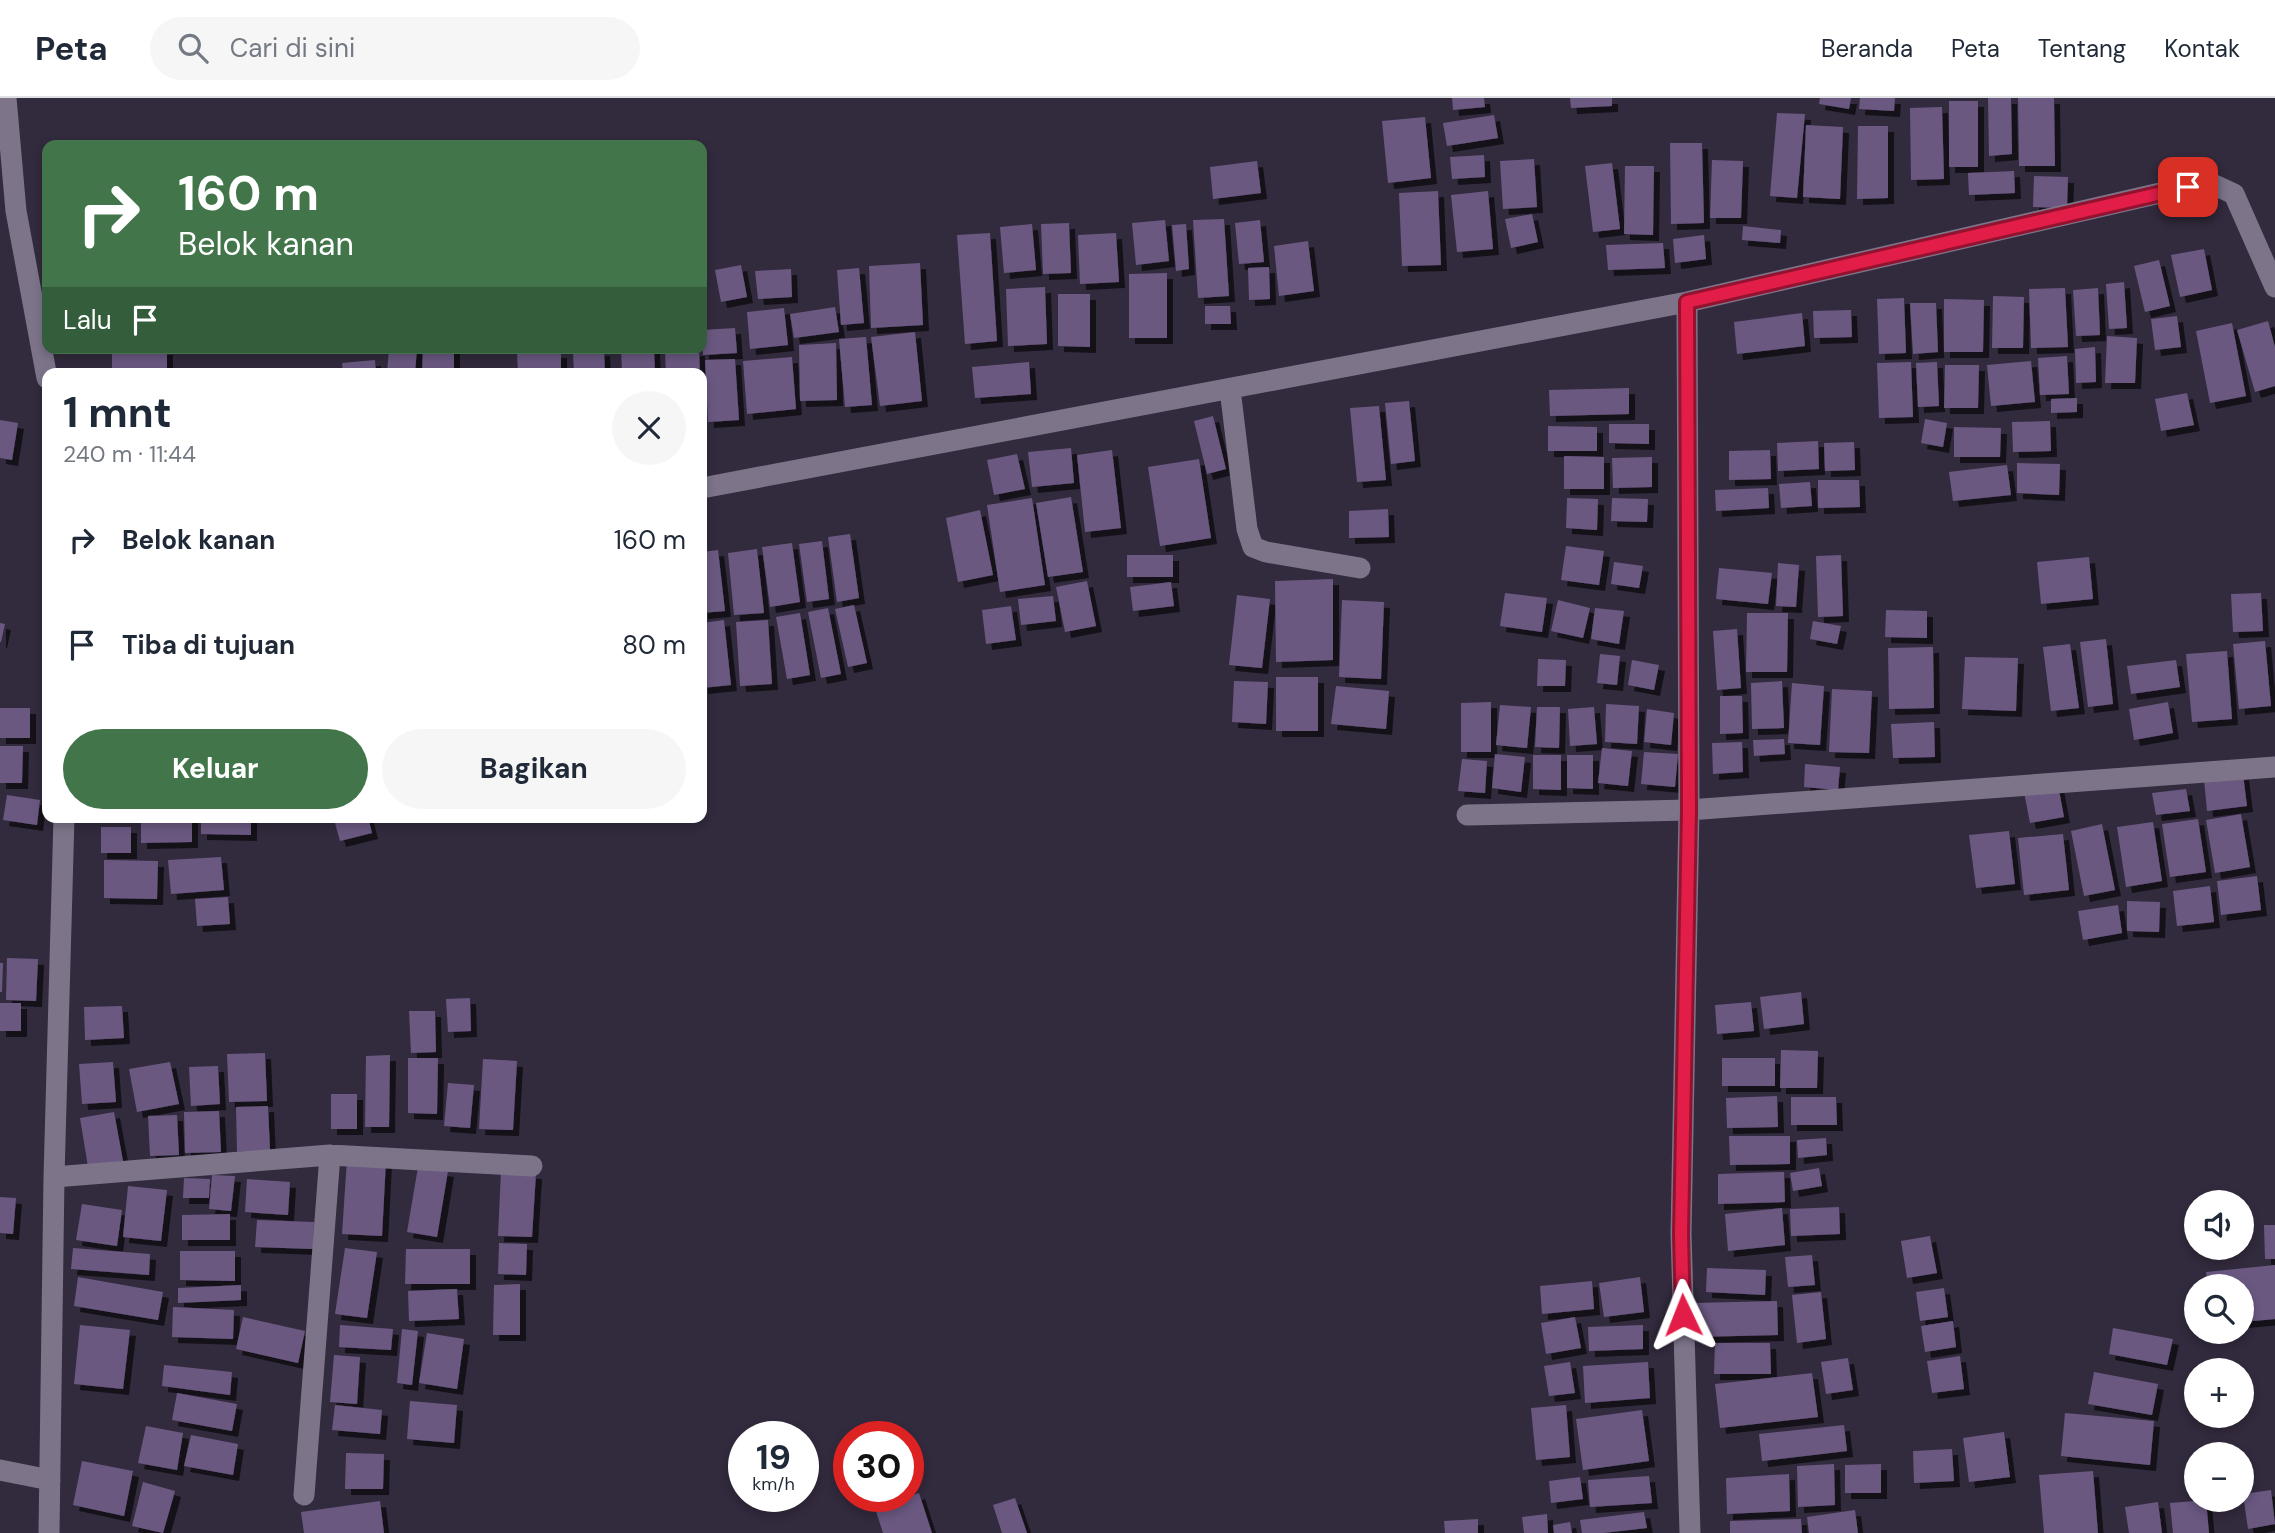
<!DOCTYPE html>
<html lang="id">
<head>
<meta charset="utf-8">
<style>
  body { margin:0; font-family:"DM Sans",sans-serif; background:#f6f6f7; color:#1f2937; height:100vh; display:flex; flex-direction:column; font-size:26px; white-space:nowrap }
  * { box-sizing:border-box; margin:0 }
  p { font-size:23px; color:#747a83 }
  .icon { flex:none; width:38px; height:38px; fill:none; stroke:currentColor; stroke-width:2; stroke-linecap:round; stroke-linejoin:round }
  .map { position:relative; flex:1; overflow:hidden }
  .side { position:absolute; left:42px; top:270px; width:665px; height:455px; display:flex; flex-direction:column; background:#fff; border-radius:14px; box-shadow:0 4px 10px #0003 }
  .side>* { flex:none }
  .guide { position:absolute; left:42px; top:42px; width:665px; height:214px; border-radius:14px; box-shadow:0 4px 10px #0003; background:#42754a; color:#fff; overflow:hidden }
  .tools { position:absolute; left:2184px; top:1092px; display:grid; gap:14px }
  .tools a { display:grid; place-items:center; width:70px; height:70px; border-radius:50%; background:#fff; box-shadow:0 4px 10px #0003; font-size:35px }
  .speed { position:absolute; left:728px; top:1323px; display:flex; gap:14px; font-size:35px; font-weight:700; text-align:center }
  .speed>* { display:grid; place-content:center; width:91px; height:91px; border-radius:50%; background:#fff; box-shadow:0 4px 10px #0003; line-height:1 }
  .speed small { font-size:18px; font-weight:400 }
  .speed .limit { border:10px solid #d22; background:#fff; color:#111 }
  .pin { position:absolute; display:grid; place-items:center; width:60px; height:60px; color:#fff; margin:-30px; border-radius:14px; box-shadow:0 4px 10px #0006 }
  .me { position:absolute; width:77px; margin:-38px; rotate:358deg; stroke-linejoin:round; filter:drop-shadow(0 0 5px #0008) }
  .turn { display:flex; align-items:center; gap:24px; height:147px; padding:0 21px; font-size:32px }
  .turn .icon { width:91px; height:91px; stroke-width:2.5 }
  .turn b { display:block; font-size:49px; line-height:60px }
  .then { display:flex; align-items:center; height:66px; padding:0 21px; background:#0003; gap:14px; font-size:26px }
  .round { display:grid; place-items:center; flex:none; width:74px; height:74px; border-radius:37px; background:#f6f6f7 }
  .head { display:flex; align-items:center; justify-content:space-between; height:119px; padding:0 21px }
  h1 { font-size:42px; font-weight:700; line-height:52px }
  .button { display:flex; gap:14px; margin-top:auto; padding:14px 21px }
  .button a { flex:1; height:80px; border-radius:42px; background:#42754a; color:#fff; font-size:28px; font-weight:700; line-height:80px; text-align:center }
  .button a+a { background:#f6f6f7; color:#1f2937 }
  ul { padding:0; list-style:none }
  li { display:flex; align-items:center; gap:21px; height:105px; padding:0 21px }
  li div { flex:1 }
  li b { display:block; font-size:26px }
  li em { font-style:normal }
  header { display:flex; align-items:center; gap:42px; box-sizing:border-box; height:98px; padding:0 35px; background:#fff; border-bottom:2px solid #e0e1e3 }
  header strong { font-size:33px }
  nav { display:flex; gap:38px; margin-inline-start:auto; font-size:24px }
  .search { width:490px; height:63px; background:#f6f6f7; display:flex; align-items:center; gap:18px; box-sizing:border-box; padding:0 24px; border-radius:38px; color:#747a83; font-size:26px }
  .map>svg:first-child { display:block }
</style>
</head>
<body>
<header>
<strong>Peta</strong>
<div class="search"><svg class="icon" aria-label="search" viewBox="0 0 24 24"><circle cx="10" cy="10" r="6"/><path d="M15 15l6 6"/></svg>Cari di sini</div>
<nav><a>Beranda</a><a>Peta</a><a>Tentang</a><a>Kontak</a></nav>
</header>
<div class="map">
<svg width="2275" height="1435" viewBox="0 0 2275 1435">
  <defs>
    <filter id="shadow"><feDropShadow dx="6" dy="6" stdDeviation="0" flood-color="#0009"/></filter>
  </defs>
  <rect width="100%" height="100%" fill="#322a3d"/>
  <path fill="#6a5881" filter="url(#shadow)" d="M1452 0H1484L1485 9 1453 12Z
    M1570 0H1612V8L1571 10Z
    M1820 0H1851L1849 11 1819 6Z
    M1860 0H1895L1894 13 1859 11Z
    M1988 0H2011L2012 56 1989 58Z
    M2018 0H2054L2055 68H2019Z
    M1949 3H1978V69H1949Z
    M1942 9 1944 81 1911 82 1910 10Z
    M1777 15 1805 16 1797 100 1770 98Z
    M1494 17 1498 40 1447 48 1443 25Z
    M1425 19 1431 80 1388 85 1382 23Z
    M1806 27 1843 29 1840 101 1803 99Z
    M1858 28H1888V100L1857 101Z
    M1670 45H1702L1704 125 1671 126Z
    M1484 57 1485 79 1452 81 1450 59Z
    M1534 61 1537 109 1503 111 1500 63Z
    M1712 62 1743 63 1741 120H1710Z
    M1257 63 1261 95 1213 101 1210 69Z
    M1612 65 1620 131 1593 134 1585 68Z
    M1625 68H1654L1653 137 1624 136Z
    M2014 73 2015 95 1969 97 1968 75Z
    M2034 78 2068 79 2067 110 2033 109Z
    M1438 93 1441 167 1402 168 1399 95Z
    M1488 93 1493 151 1457 154 1451 97Z
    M1532 116 1538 144 1511 150 1505 121Z
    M1224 121 1229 198 1198 200 1193 122Z
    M1165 122 1169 163 1136 167 1132 125Z
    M1260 122 1264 164 1239 166 1235 125Z
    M1069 125 1071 175 1043 176 1041 126Z
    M1032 126 1036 172 1004 175 1000 129Z
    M1186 126 1189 171 1176 173 1172 127Z
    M1743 128 1781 132 1780 145 1742 142Z
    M990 135 997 243 965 246 957 137Z
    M1116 135 1119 184 1080 186 1078 137Z
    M1704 137 1706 161 1675 165 1673 141Z
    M1308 143 1314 193 1279 198 1274 148Z
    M1663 145 1665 170 1608 172 1606 147Z
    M2204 151 2212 192 2180 199 2171 157Z
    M2159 162 2170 208 2145 214 2134 168Z
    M920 165 923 227 871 230 869 168Z
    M741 167 747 199 721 204 715 172Z
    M1269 169 1270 201 1249 202 1248 170Z
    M859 170 864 225 841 227 837 172Z
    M791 171 792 199 758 201 755 173Z
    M1167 175V240H1129V176Z
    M2124 184 2127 230 2109 231 2106 186Z
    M1045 189 1047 246 1008 248 1006 191Z
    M2065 190 2068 249 2031 250 2029 191Z
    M2098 190 2100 237 2076 238 2073 192Z
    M1058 196H1090V249L1058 248Z
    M1993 198 2024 199 2023 250H1992Z
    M1904 200 1906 255 1879 256 1877 201Z
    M1944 201 1984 202 1983 254H1944Z
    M1910 205H1936L1938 254 1913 256Z
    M1205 208H1230L1231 226H1205Z
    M835 209 839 234 794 240 790 216Z
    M784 210 788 247 750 251 747 214Z
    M1851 212 1852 239 1814 240 1813 213Z
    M1802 215 1805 248 1737 256 1734 224Z
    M2177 218 2181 249 2155 252 2151 221Z
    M2268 223 2275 249V288L2255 294 2237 232Z
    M2232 225 2246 298 2210 305 2196 233Z
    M735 230 737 255 703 257 702 232Z
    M915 234 922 303 880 308 871 239Z
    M2107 238 2137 240 2135 285H2105Z
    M866 239 872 307 845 309 839 241Z
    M836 245 837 302 800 303 799 247Z
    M2095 249 2096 284 2076 285 2075 251Z
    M389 250H417L415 275H387Z
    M423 250H454V275H422Z
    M621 250H654L655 275H622Z
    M112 251H167V275H112Z
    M604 252 605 275H574L573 254Z
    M699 252 700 275H666L665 254Z
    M561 254V275H518L517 255Z
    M2067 258 2069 296 2040 297 2038 260Z
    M792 259 796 311 747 316 743 263Z
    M735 261 739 322 708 324 705 262Z
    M375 262 376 275H343L342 265Z
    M2031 263 2035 304 1991 308 1987 267Z
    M1029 264 1031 296 975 300 972 269Z
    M1911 264 1913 319 1879 320 1877 265Z
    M1937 264 1939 308 1918 309 1916 265Z
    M1945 267H1979L1978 310H1944Z
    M1629 290V316L1550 318 1549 292Z
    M2187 295 2194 327 2161 333 2155 301Z
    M2077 300V314L2051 315V301Z
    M1409 303 1415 363 1391 366 1385 305Z
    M1379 308 1386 382 1357 384 1350 310Z
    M1213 318 1226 371 1207 376 1194 323Z
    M1925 321 1947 325 1943 349 1921 345Z
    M0 322 18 325 12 362 0 360Z
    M2050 323 2051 353 2013 354 2012 324Z
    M1609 326H1649V346L1609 345Z
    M1548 328 1597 329V353H1548Z
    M1954 329 2001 330 2000 359H1954Z
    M1818 343 1819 371 1778 373 1777 345Z
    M1854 344 1855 372 1825 373 1824 345Z
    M1071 350 1074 385 1032 389 1028 354Z
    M1112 352 1121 430 1085 434 1077 357Z
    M1770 352 1771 381 1729 382V353Z
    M1017 356 1025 391 994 397 987 362Z
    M1564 358 1604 359V391H1564Z
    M1652 359V389L1613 390 1612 360Z
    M1199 361 1211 440 1160 448 1148 369Z
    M2017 365 2060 366 2059 397 2017 395Z
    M2007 367 2011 397 1953 403 1949 374Z
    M1818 382H1859L1860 409 1818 410Z
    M1810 384 1812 408 1781 410 1779 386Z
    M1768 390 1769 410 1716 413 1715 392Z
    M1071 399 1083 474 1048 479 1036 405Z
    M1032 400 1045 487 1000 494 987 407Z
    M1567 400 1598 401 1597 432 1566 430Z
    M1612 400 1648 401 1647 424 1611 423Z
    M1388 411 1389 439 1349 440V413Z
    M980 412 993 477 958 484 946 420Z
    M850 436 859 500 837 504 828 439Z
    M822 443 829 501 807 504 799 446Z
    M792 445 800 504 770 509 762 449Z
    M1566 448 1604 453 1599 487 1561 482Z
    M757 451 764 515 734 517 728 455Z
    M718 452 725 513 702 515V454Z
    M1127 457H1173V479H1127Z
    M1841 457 1843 518 1818 519 1816 458Z
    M2089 459 2093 501 2041 506 2037 464Z
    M1614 464 1643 468 1639 490 1611 486Z
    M1778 465 1799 467 1796 509 1776 508Z
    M1719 470 1772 475 1768 506 1716 501Z
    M1333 481V562L1276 564 1275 483Z
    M1087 483 1096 528 1065 534 1056 489Z
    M1171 484 1174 508 1133 513 1130 489Z
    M1505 495 1547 500 1542 534 1500 528Z
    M2261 495 2263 533 2233 534 2231 496Z
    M1237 497 1270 501 1262 570 1229 567Z
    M1053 498 1056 523 1021 527 1018 501Z
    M1342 502 1384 504 1381 581 1339 579Z
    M1558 502 1590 510 1583 540 1551 533Z
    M854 507 867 565 848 569 835 511Z
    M1011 508 1016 542 986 546 982 512Z
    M828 510 841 576 821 580 808 514Z
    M1595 510 1624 513 1619 546 1591 541Z
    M1886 512 1927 513V540L1885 539Z
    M800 515 810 577 787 581 776 519Z
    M1747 515H1788L1787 574H1746Z
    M724 522 731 587 702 590V525Z
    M768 522 772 586 740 588 736 524Z
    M1813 523 1841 528 1837 546 1810 541Z
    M0 525 5 526 1 544H0Z
    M1737 531 1741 590 1717 592 1713 533Z
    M2106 541 2113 606 2088 609 2080 544Z
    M2265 543 2271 608 2239 611 2233 546Z
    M2070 546 2079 610 2051 613 2043 549Z
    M1933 549 1934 610 1889 611 1888 550Z
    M2227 553 2232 621 2192 624 2186 556Z
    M1600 556 1620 558 1617 587 1597 585Z
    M1965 559 2018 560 2016 613 1962 611Z
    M1538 561 1566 562 1565 588H1537Z
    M1632 562 1659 567 1654 592 1628 587Z
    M2176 562 2180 589 2131 596 2127 568Z
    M1276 579H1318V633H1276Z
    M1234 583 1268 584 1266 626 1232 624Z
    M1782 583 1784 630 1752 631 1751 585Z
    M1792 585 1824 588 1820 647 1788 645Z
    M1336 588 1389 593 1386 631 1331 626Z
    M1832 591 1872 593 1869 655 1829 654Z
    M1720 598H1742L1743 635 1720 636Z
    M1491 604V654H1461V605Z
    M2168 604 2173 635 2134 642 2129 611Z
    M1606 606 1639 608 1637 646 1605 644Z
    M1500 607 1531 609 1527 650 1496 647Z
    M1537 609H1560L1559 650 1535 649Z
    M1594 609 1597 646 1570 648 1568 611Z
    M0 610H30V640H0Z
    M1647 611 1674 615 1671 647 1644 644Z
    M1934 624 1935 659 1893 660 1891 626Z
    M1784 641 1785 656 1754 658 1753 642Z
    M1742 644 1743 674 1713 676 1712 645Z
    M0 648H23L22 685H0Z
    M1602 650 1632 653 1628 688 1598 685Z
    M1644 654 1678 656 1675 689 1641 686Z
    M1495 656 1525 659 1521 694 1492 690Z
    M1533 657H1561V692L1533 691Z
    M1567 657H1593V691L1567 690Z
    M1462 661 1487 663 1485 695 1458 693Z
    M1805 666 1840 669 1838 692 1804 689Z
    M2243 676 2247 708 2207 713 2204 681Z
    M2058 687 2064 719 2030 725 2024 694Z
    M2186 691 2190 713 2156 717 2152 695Z
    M7 697 40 702 37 727 3 722Z
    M2241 716 2250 769 2215 775 2206 722Z
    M141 719H192V744L141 745Z
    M201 719H251V737L201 736Z
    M355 719H368L372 735 340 743 335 725Z
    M2198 721 2206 774 2170 779 2162 726Z
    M2153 724 2162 783 2126 789 2117 729Z
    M2102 726 2115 792 2084 798 2071 733Z
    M101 729H131V755H101Z
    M2009 733 2015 786 1976 790 1969 737Z
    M2063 736 2069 792 2024 797 2018 740Z
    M221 759 224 792 171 796 168 762Z
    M104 762 158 763 157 801 104 800Z
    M2257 778 2261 812 2221 817 2217 783Z
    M2210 788 2214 824 2177 828 2173 793Z
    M228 799 230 826 197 828 195 801Z
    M2127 803 2160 804 2159 834 2127 833Z
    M2118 807 2122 835 2083 842 2078 813Z
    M7 860 38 861 36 903 6 902Z
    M0 865H3L2 894H0Z
    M1801 894 1804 926 1764 931 1760 899Z
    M470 900 471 933 448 934 446 901Z
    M1751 904 1754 933 1717 936 1715 907Z
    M0 905H21V933H0Z
    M122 908 124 940 85 942 84 909Z
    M409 913H435L436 954 411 955Z
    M1781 952 1818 953 1817 990H1780Z
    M265 955 267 1003 229 1004 227 956Z
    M390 957 389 1029H365L366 958Z
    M408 960H438L437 1016 408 1015Z
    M1722 960H1775V988H1722Z
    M483 961 517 963 513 1032 479 1031Z
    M113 964 116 1004 82 1006 79 966Z
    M170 964 179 1006 137 1014 129 971Z
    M218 968 220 1006 191 1008 189 969Z
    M448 985 474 987 470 1030 444 1028Z
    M331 996H357V1031H331Z
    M1777 998 1778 1029 1727 1030 1726 1000Z
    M1791 999H1836L1837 1027H1791Z
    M268 1008 270 1052 237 1054 236 1009Z
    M219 1013 221 1054 185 1055 184 1014Z
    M114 1014 123 1063 88 1069 80 1020Z
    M177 1017 179 1057 150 1058 148 1018Z
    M1729 1038H1790V1066L1730 1067Z
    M1826 1040 1827 1057 1798 1060 1797 1042Z
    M347 1061 386 1062 382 1138 342 1136Z
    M418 1069 448 1073 437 1139 407 1134Z
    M1819 1070 1822 1088 1793 1093 1790 1075Z
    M501 1073 536 1075 532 1139 498 1138Z
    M1784 1074 1785 1104 1718 1106V1076Z
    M212 1077 235 1078 231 1113 209 1111Z
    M184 1080 210 1081 209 1100H183Z
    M247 1081 290 1084 288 1117 245 1114Z
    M128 1088 167 1092 161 1143 123 1139Z
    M0 1099 16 1100 13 1136 0 1135Z
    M82 1106 122 1112 117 1148 76 1142Z
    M1839 1109 1840 1136 1791 1138 1790 1111Z
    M1782 1110 1785 1147 1728 1153 1725 1116Z
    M230 1116V1142H182V1117Z
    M257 1122 314 1124 313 1151 255 1149Z
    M2264 1127H2275V1161H2265Z
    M1930 1138 1937 1175 1907 1180 1901 1143Z
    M499 1145 527 1146 526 1177 498 1176Z
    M73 1150 150 1156 149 1177 71 1171Z
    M345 1150 377 1154 367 1220 335 1216Z
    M406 1151H470V1186H405Z
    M180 1153H235V1183L180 1182Z
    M1812 1157 1815 1187 1788 1189 1785 1159Z
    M2275 1167V1221L2242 1224V1188H2208L2206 1174Z
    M1707 1170 1766 1172 1765 1197 1706 1194Z
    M78 1179 163 1194 158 1222 74 1208Z
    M1640 1179 1644 1214 1604 1219 1599 1185Z
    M1592 1183 1594 1211 1542 1216 1540 1188Z
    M520 1186V1237H493L494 1187Z
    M241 1187V1202L178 1205V1190Z
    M1944 1190 1948 1219 1920 1223 1916 1194Z
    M457 1191 459 1221 409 1223 408 1193Z
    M1821 1194 1826 1241 1797 1245 1792 1197Z
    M1777 1203 1778 1237 1695 1239 1694 1205Z
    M173 1209 234 1212 233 1241 172 1239Z
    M243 1219 305 1233 298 1265 236 1251Z
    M1575 1219 1581 1250 1546 1256 1541 1225Z
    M1953 1223 1956 1249 1925 1254 1921 1228Z
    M80 1227 130 1232 123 1291 74 1286Z
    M340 1227 393 1231 391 1252 339 1249Z
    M1643 1227V1251L1589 1253 1588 1229Z
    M2113 1230 2173 1241 2167 1267 2109 1256Z
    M402 1231 418 1233 412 1287 397 1285Z
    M427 1235 464 1241 457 1291 419 1285Z
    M1715 1245H1770L1771 1276H1714Z
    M334 1257 360 1259 357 1306 330 1304Z
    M1960 1258 1964 1291 1932 1295 1927 1263Z
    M1848 1260 1853 1292 1826 1296 1821 1264Z
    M1570 1264 1575 1295 1549 1298 1544 1268Z
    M1648 1264 1650 1300 1585 1305 1583 1268Z
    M164 1267 232 1274 230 1297 162 1288Z
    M2094 1274 2158 1286 2152 1317 2088 1306Z
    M1812 1275 1818 1319 1720 1330 1715 1286Z
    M177 1295 237 1306 232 1333 172 1322Z
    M410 1303 457 1307 454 1345 407 1341Z
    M335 1307 382 1312 380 1336 332 1332Z
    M1566 1307 1570 1359 1536 1362 1531 1310Z
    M1642 1312 1649 1363 1583 1372 1576 1321Z
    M2065 1315 2154 1323 2150 1367 2061 1358Z
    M1844 1327 1847 1353 1762 1363 1759 1336Z
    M146 1328 183 1335 177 1372 138 1365Z
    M2004 1334 2010 1379 1969 1384 1963 1340Z
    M191 1337 238 1346 233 1377 184 1368Z
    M1952 1351 1954 1383 1914 1385 1913 1353Z
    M346 1355 384 1356 383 1391H345Z
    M82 1363 133 1373 124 1418 73 1407Z
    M1834 1366 1835 1407 1798 1409 1797 1368Z
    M1881 1366V1395H1845V1367Z
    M2093 1373 2098 1435H2044L2039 1377Z
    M1789 1376 1790 1413 1727 1416 1726 1380Z
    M1649 1378 1652 1405 1590 1409 1588 1382Z
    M1580 1379 1583 1401 1551 1405 1549 1383Z
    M143 1384 175 1393 163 1435 132 1428Z
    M2271 1392 2275 1426 2248 1431 2243 1396Z
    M919 1395 932 1435H883L875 1410Z
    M1015 1400 1027 1435H1002L993 1407Z
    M2206 1402 2209 1435H2173L2170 1405Z
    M380 1403 384 1435H304L301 1414Z
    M2158 1404 2162 1435H2129L2125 1409Z
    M1855 1412 1858 1435H1809L1807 1419Z
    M1644 1414 1647 1430 1603 1435H1582L1580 1422Z
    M1547 1416 1548 1435H1524L1522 1419Z
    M1478 1421V1435H1445L1444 1423Z
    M1801 1421 1802 1435H1730V1423Z
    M1570 1424 1572 1435H1554L1553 1427Z"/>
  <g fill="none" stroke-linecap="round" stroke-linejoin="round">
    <path stroke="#7d748a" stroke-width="21" d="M6 0 16 113 47 280
      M1687 204 1689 712 1681 1136 1690 1435
      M1230 291 1247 431 1253 449 1266 454 1360 470
      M702 390 1687 204 2208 84 2234 96 2275 189
      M1467 717 1689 712 2275 669
      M54 1079 330 1057 532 1068
      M0 1372 50 1382
      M304 1397 330 1057
      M49 1435 54 1079 64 719"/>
  </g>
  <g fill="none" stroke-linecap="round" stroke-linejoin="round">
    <defs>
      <path id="route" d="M1683 1217 1681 1136 1689 712 1687 204 2188 89"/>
    </defs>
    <use href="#route" stroke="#92132f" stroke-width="18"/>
    <use href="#route" stroke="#e11d48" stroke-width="12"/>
  </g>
</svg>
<div class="tools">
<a><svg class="icon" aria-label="sound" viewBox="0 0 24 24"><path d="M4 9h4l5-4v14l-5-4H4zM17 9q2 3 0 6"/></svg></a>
<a><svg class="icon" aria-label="search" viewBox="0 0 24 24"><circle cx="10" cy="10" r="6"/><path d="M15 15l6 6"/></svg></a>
<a>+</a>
<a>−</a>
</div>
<div class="speed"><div>19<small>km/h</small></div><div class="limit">30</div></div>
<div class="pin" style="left:2188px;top:89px;background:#d93025"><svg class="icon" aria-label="arrive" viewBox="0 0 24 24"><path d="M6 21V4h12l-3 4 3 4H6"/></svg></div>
<svg class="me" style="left:1683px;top:1217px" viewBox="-20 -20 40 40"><path d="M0-17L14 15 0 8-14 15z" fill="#e11d48" stroke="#fff" stroke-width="4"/></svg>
<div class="guide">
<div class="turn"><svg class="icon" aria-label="right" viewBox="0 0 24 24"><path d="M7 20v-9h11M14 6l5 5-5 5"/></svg><div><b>160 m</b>Belok kanan</div></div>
<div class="then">Lalu<svg class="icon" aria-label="arrive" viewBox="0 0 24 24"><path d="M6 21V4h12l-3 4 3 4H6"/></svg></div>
</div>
<section class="side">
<div class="head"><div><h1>1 mnt</h1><p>240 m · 11:44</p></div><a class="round"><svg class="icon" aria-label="close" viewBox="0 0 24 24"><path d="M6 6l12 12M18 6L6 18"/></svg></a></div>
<ul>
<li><svg class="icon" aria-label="right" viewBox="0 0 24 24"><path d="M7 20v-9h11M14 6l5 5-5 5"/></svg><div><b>Belok kanan</b></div><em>160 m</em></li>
<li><svg class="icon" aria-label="arrive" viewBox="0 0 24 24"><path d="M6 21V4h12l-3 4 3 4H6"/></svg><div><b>Tiba di tujuan</b></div><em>80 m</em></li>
</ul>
<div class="button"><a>Keluar</a><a>Bagikan</a></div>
</section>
</div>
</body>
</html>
